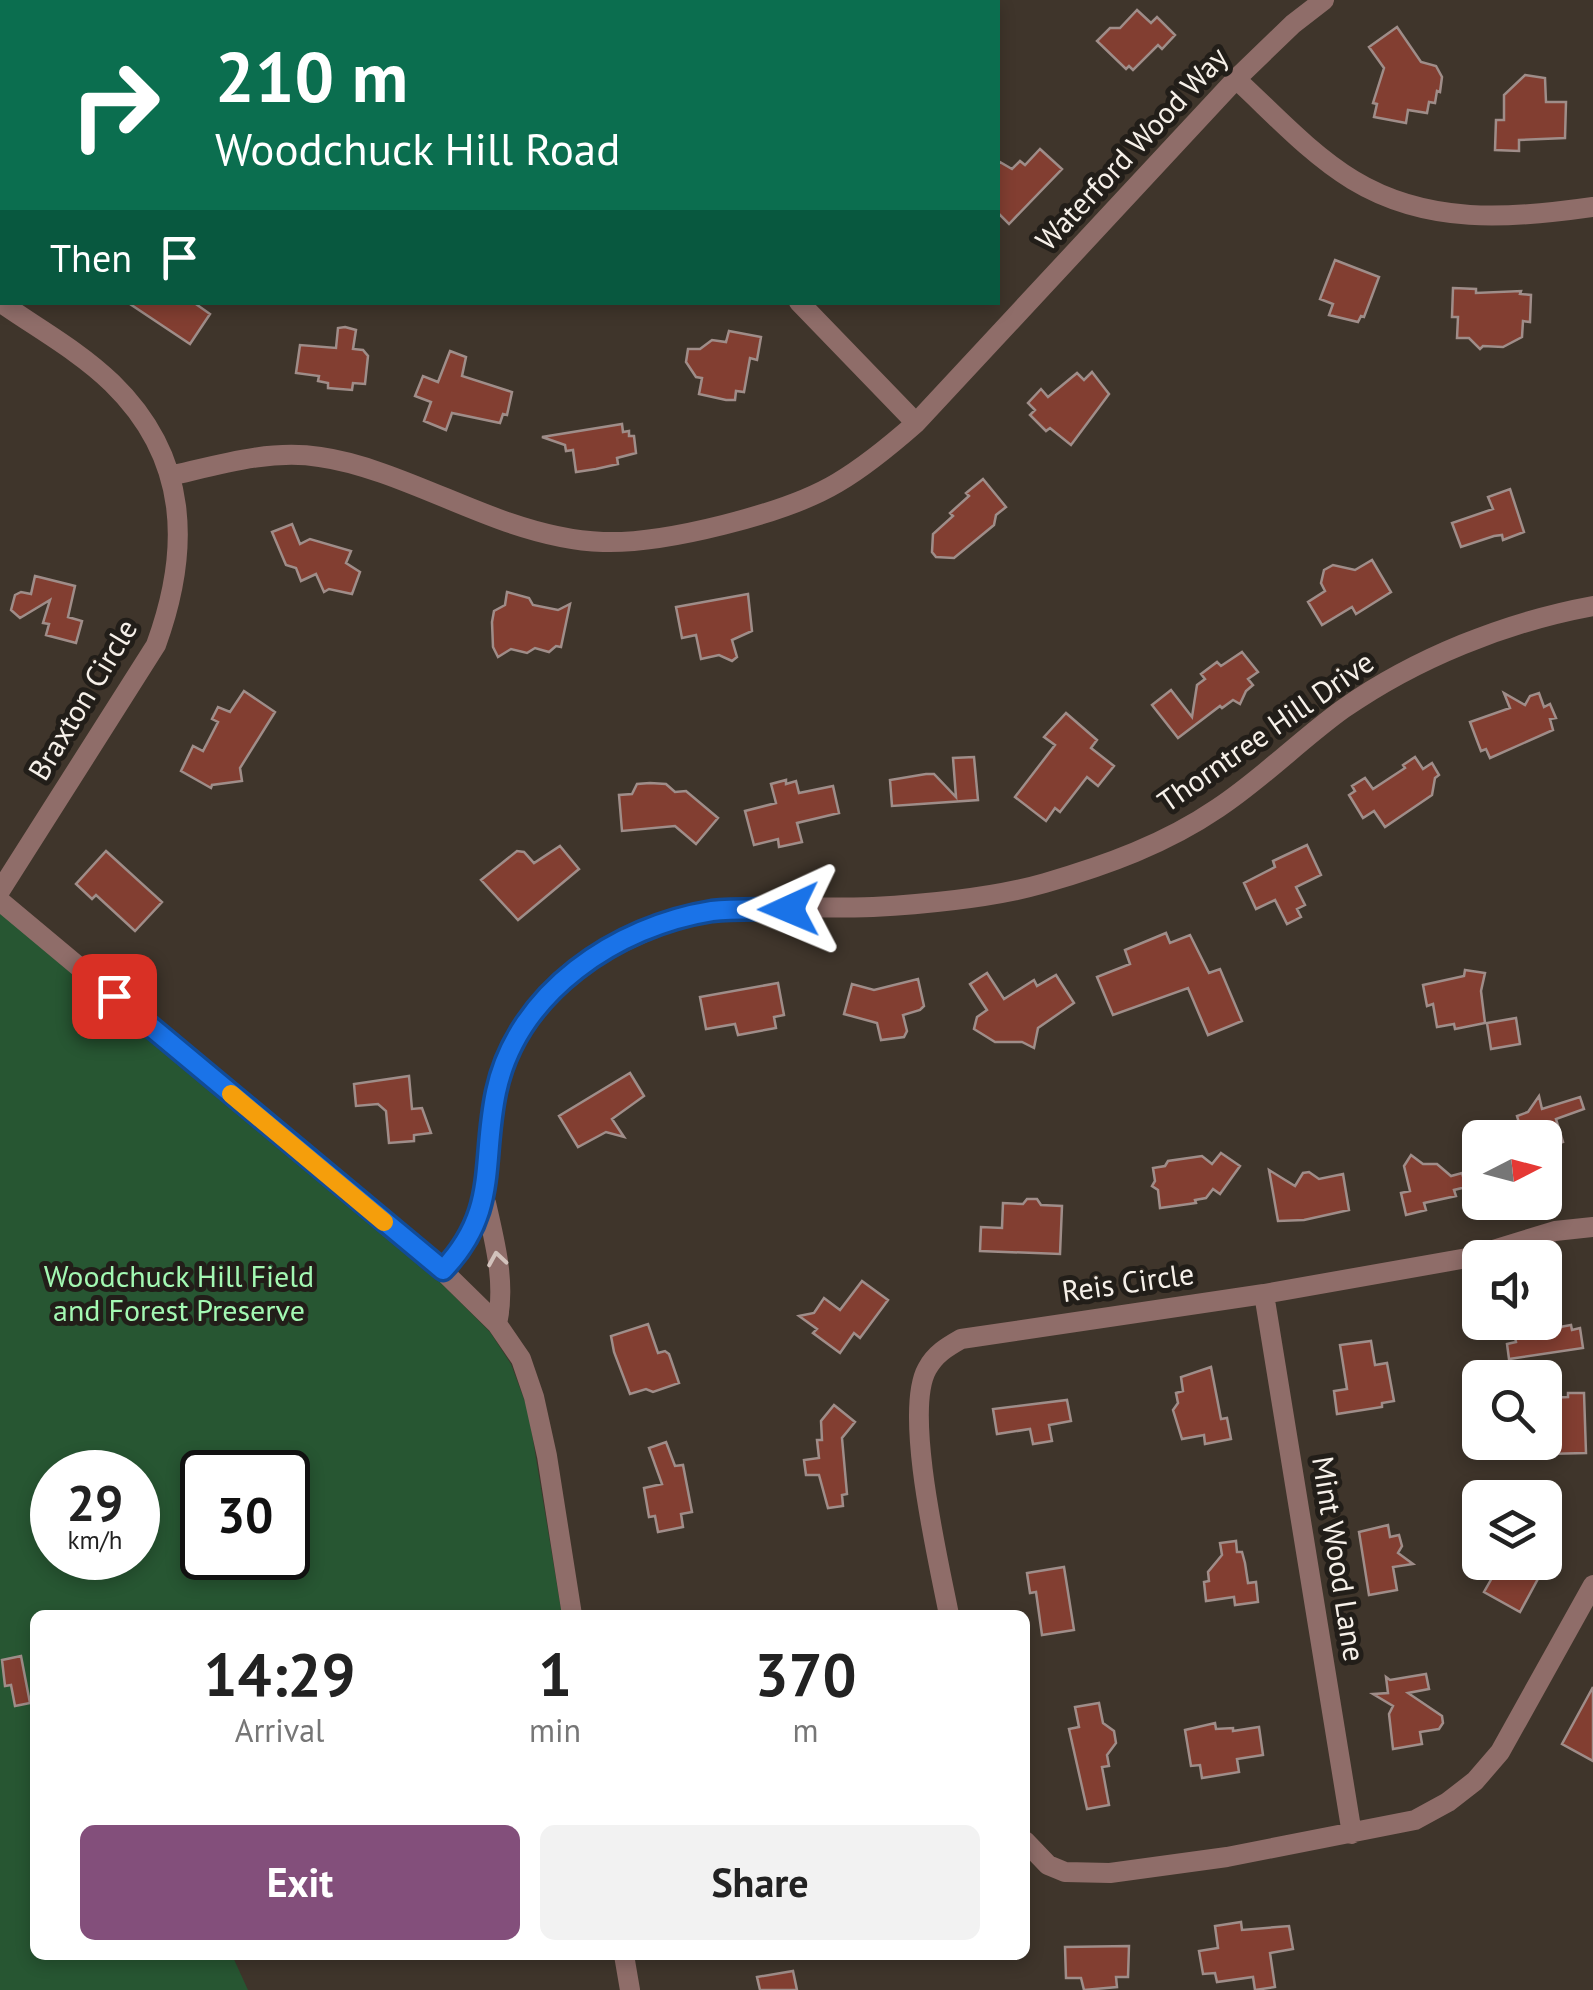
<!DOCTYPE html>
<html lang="en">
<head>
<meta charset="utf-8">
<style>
  body { margin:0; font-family:"PT Sans",sans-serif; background:#f2f2f2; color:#222; height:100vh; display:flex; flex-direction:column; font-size:38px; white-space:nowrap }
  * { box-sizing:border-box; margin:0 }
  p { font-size:32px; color:#767676 }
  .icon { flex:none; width:55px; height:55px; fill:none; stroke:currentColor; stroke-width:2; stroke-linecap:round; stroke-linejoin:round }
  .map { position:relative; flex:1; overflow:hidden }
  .details { position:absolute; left:30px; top:1610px; width:1000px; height:350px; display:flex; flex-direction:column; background:#fff; border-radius:15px; box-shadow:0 5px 15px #0003 }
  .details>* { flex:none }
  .guide { position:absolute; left:0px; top:0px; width:1000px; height:305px; box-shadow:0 5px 15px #0003; background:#0b6e4f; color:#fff; overflow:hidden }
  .needle { width:65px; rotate:84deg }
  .tools { position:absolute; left:1462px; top:1120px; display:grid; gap:20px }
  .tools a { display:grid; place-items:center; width:100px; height:100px; border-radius:15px; background:#fff; box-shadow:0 5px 15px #0003; font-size:50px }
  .speed { position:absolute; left:30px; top:1450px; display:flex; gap:20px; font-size:50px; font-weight:700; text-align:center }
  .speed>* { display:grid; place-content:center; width:130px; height:130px; border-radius:50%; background:#fff; box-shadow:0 5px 15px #0003; line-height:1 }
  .speed small { font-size:25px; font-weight:400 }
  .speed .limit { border:5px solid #111; border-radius:15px; background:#fff; color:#111 }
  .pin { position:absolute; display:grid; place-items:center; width:85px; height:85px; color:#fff; margin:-42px; border-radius:20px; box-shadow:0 5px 15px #0006 }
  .me { position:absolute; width:110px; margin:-55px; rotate:269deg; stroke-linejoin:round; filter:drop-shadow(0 0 8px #0008) }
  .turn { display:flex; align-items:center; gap:35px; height:210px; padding:0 50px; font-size:45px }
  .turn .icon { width:130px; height:130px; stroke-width:2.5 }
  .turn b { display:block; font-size:70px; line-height:85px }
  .then { display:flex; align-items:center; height:95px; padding:0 50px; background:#0003; gap:20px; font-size:38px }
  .eta { display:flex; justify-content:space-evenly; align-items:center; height:170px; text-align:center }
  .eta b { font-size:60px; font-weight:700; line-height:70px }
  .primary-button { display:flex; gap:20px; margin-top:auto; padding:20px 50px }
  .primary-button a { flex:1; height:115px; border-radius:15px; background:#834f7b; color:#fff; font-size:40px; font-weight:700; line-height:115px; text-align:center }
  .primary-button a+a { background:#f2f2f2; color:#222 }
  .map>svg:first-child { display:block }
</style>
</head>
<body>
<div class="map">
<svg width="1593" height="1990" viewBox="0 0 1593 1990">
  <rect width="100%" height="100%" fill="#3f352b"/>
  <path fill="#275632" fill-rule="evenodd" d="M0 913 436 1278 490 1332 511 1364 528 1410 562 1615H35V1955H232L248 1990H0ZM52 1472H138V1558H52ZM202 1472H288V1558H202Z"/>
  <path fill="#823e31" stroke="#9f8d89" stroke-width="2.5" d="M1137 10 1151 23 1157 17 1175 35 1162 49 1158 45 1133 70 1129 66 1126 69 1097 41 1110 28H1120Z
    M1397 27 1421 62 1436 66 1442 77 1440 92 1437 91 1435 103 1429 102 1427 113 1408 110 1406 123 1374 117 1377 104 1373 103 1384 68 1369 47Z
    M1525 75 1545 78 1546 102H1566L1565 138 1519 140V151L1495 150 1496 120H1504V95Z
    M1040 149 1062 169 1009 224 998 213V161L1012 169 1020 161 1025 165Z
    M1335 260 1379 277 1364 317 1361 316 1358 322 1329 315 1333 304 1320 299Z
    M1453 288 1476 289V293L1521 291 1520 294 1531 295 1530 322 1523 321 1522 337 1503 347 1483 346 1480 349 1469 338H1457L1458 317H1452Z
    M127 302H193L210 314 190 344Z
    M345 327 356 330 353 349 363 350 368 356 365 384 353 383 352 390 328 388V383L318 381 319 376 296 373 300 345 336 348 338 328Z
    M729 331 761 337 757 360 750 358 744 392 736 391 735 400H726L699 394 702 378 696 377 686 362 688 349H700L712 340 726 342Z
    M450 351 466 357 462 376 512 392 507 415 503 414 500 423 452 413 446 430 424 421 431 402 415 396 423 376 438 382Z
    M1092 372 1109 394 1071 445 1050 428 1046 431 1030 415 1035 410 1028 403 1041 389 1048 397 1077 373 1084 380Z
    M622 424 623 432 629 431V436H634L636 453 617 458 618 464 596 469 576 472 573 450 566 451 565 445 542 437Z
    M983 479 1006 507 996 515 994 525 954 558 936 557 932 552 933 534 953 516 950 513 969 496 966 493Z
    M1510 489 1524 532 1503 540 1502 535 1494 536 1461 547 1452 523 1493 509 1488 497Z
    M292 524 300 544 310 539 351 551 346 563 360 572 352 594 329 589 324 592 316 574 301 581 296 568 286 565 272 532Z
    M1372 560 1391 592 1356 614 1352 607 1322 625 1308 602 1325 591 1321 583 1324 570 1333 565 1355 570Z
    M35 576 75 586 68 617 82 621 76 643 46 635 49 624 43 623 50 600 20 618 11 610 15 595 21 592 31 594Z
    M507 592 529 598 533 605 558 610 570 604 561 647 556 646 549 652 535 648 527 653 511 649 498 657 493 647 492 622 494 611 505 605Z
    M748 594 752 631 732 640 737 657 732 661 719 655 701 659 696 635 682 638 676 607Z
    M1242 652 1258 672 1248 679 1253 685 1246 691 1240 704 1233 700 1222 708 1220 706 1178 738 1152 705 1171 690 1192 717 1197 685 1205 679 1201 674 1217 662 1221 666Z
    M244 691 275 712 240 768 242 781 212 785 211 788 181 771 193 746 203 751 218 722 212 719 218 707 230 712Z
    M1504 693 1525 705 1530 696 1539 693 1544 707 1550 704 1556 718 1550 719 1553 730 1490 758 1486 749 1481 751 1470 722 1510 708Z
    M1066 713 1097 740 1091 748 1114 766 1098 786 1087 777 1060 812 1055 808 1046 821 1015 797 1055 745 1044 737Z
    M974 757 978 800 892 806 890 780 926 774H934L956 797 953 758Z
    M1415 757 1423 769 1432 763 1439 775 1435 778 1432 795 1385 827 1374 811 1363 818 1349 795 1355 791 1352 786 1365 778 1373 789 1405 768 1403 765Z
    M786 780V784L796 781 799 793 833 786 839 813 797 823 802 842 779 847 778 839 754 845 745 811 776 803 771 784Z
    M650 783 666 784 675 792 686 791 718 818 696 844 675 826 622 831 619 795 632 794 637 784Z
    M1307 845 1321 875 1296 887 1305 905 1297 909 1301 917 1287 924 1275 900 1256 909 1244 883 1275 867 1273 861Z
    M560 846 579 869 518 920 481 880 517 851 524 852 534 863Z
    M106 851 162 902 135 931 96 895 92 899 76 884Z
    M1166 933 1170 943 1190 935 1209 973 1220 969 1242 1021 1208 1035 1188 988 1113 1015 1097 977 1130 964 1125 950Z
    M1465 970 1485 973 1481 991 1485 1023 1455 1029 1454 1024 1437 1027 1433 1004 1427 1006 1423 985 1464 976Z
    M987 973 1004 999 1034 980 1037 986 1056 975 1074 1003 1038 1028 1034 1048 1022 1042H995L974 1029 977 1017 987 1010 970 984Z
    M918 979 924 1006 920 1010 903 1015 907 1031 904 1037 881 1040 877 1023 844 1014 852 984 874 990Z
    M778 983 784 1015 774 1017 776 1028 738 1035 735 1024 706 1029 700 997Z
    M1516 1018 1520 1044 1491 1049 1487 1023Z
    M630 1073 644 1096 612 1119 624 1137 606 1132 578 1147 559 1116Z
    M409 1076 412 1109 422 1108 431 1133 414 1135V1141L389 1143 386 1111 378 1104 356 1106 354 1084Z
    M1539 1096 1542 1109 1580 1097 1584 1109 1556 1119 1563 1142 1545 1148V1138H1494V1134L1520 1126 1517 1116 1528 1112Z
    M1221 1153 1240 1166 1220 1194 1213 1189 1206 1198 1195 1200 1196 1203 1160 1208 1158 1190 1152 1186 1155 1181 1153 1168 1165 1166 1168 1161 1202 1156 1212 1164Z
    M1411 1155 1423 1164H1437L1451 1176 1462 1173 1466 1187 1454 1190 1456 1196 1424 1203 1426 1210 1406 1215 1401 1193 1410 1191 1404 1166Z
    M1269 1170 1295 1186 1303 1173 1309 1172 1319 1179 1343 1174 1349 1210 1304 1220 1278 1221Z
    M1027 1199H1037L1041 1205 1062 1206 1060 1254 980 1251 981 1227 1002 1228 1003 1203 1023 1204Z
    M862 1281 888 1300 860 1338 854 1333 840 1353 813 1333 817 1329 799 1316 814 1313 824 1298 840 1310Z
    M1512 1322H1548L1549 1329 1571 1325 1572 1330 1580 1328 1583 1348 1509 1359 1507 1344 1516 1342Z
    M648 1324 658 1353 665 1351 669 1354 679 1383 653 1392 646 1389 630 1394 614 1352 611 1336Z
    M1371 1341 1375 1365 1387 1363 1394 1401 1382 1403V1407L1337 1414 1334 1391 1347 1389 1340 1345Z
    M1211 1367 1221 1419 1227 1418 1231 1439 1205 1444 1204 1435 1182 1439 1173 1410 1178 1403 1176 1393 1183 1391 1181 1377Z
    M1568 1393H1584L1586 1453 1545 1454 1548 1398 1568 1397Z
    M1067 1400 1071 1421 1049 1425 1052 1441 1033 1444 1030 1429 997 1434 993 1409Z
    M834 1405 855 1422 842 1438 847 1494 842 1495 843 1506 828 1508 819 1475H806L804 1460 819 1458 817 1440H822L821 1421Z
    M666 1442 675 1466 683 1465 692 1512 681 1514 683 1527 658 1532 655 1516 649 1517 644 1488 662 1484 649 1448Z
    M1388 1525 1390 1537 1399 1535 1402 1546 1398 1553 1413 1564 1393 1567 1397 1590 1369 1595 1359 1532Z
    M1236 1541 1237 1552H1242L1245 1563 1248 1583 1256 1582 1258 1602 1235 1605 1234 1597 1206 1601 1204 1582 1209 1581 1208 1572 1222 1555 1220 1543Z
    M1507 1562H1541L1536 1572 1540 1575 1520 1612 1484 1592 1500 1564Z
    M1064 1567 1074 1630 1042 1635 1036 1592 1030 1593 1027 1573Z
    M21 1656 30 1703 15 1706 11 1685 5 1686 2 1660Z
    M1426 1674 1429 1689 1408 1693 1442 1716 1443 1723 1439 1729 1420 1732 1422 1744 1393 1749 1389 1714 1393 1706 1373 1694 1388 1693 1386 1677 1390 1680Z
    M1593 1687V1761L1562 1744Z
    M1099 1703 1103 1723 1114 1731 1116 1743 1107 1755 1109 1766 1102 1767 1109 1805 1087 1809 1069 1729 1079 1727 1075 1707Z
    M1215 1723 1216 1729 1233 1728V1731L1259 1727 1263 1755 1237 1759 1239 1772 1202 1778 1200 1765 1191 1766 1185 1730Z
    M1241 1922 1242 1930 1289 1926 1293 1949 1270 1953 1275 1987 1255 1990 1253 1977 1217 1982 1215 1973 1203 1974 1199 1951 1218 1948 1215 1926Z
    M1129 1946 1128 1977H1116L1117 1987 1084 1990 1081 1978H1066L1065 1947Z
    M793 1971 797 1990H760L757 1977Z"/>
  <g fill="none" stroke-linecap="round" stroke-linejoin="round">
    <path stroke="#8f6d69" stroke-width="20" d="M133 0 136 2
      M1236 79C1273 113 1309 153 1353 180 1427 225 1510 219 1593 207
      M0 302C37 328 79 351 112 383 189 458 191 549 156 645L0 891
      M799 302 916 423
      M170 476C218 465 269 449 320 457 379 465 449 502 507 522 536 532 572 541 603 542 664 544 785 514 837 483 866 466 891 445 916 423L1236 79 1293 24 1324 0
      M0 901 443 1271 497 1324 521 1359 534 1397 547 1456 572 1615
      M486 1203C495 1243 506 1283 497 1324
      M443 1271C497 1212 483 1166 496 1094 503 1049 535 1003 569 973 585 960 603 951 621 943 650 929 682 915 714 911 766 905 821 909 873 907 927 904 993 898 1045 883 1107 865 1165 844 1218 808 1262 779 1300 740 1343 709 1416 658 1506 622 1593 606
      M1264 1294 1352 1834
      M949 1615C939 1563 903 1412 927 1369 935 1354 947 1347 961 1339L1264 1294 1467 1258 1555 1231 1593 1227
      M1025 1841 1048 1865 1065 1872 1110 1873 1227 1857 1415 1820 1448 1802 1475 1781 1500 1752 1593 1585
      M624 1955 630 1990"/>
  </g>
  <defs><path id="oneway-chevron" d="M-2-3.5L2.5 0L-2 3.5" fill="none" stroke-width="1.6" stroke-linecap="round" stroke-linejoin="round" transform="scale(2.5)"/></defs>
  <use stroke="#d2c2bc" href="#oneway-chevron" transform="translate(497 1259) rotate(-99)"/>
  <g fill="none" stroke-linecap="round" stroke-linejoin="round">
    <defs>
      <path id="route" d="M114 996 443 1270C499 1211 481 1164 496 1092 517 992 617 926 712 911 737 908 764 910 789 909"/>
    </defs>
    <use href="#route" stroke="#114b97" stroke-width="25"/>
    <use href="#route" stroke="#1a73e8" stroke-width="18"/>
    <path stroke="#f59e0b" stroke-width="18" d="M231 1094 384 1222"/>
  </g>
  <g text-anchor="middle" stroke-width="10" stroke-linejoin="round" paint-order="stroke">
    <g font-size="30" fill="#f6f0e9" stroke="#221e19">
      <text transform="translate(1132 149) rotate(-47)" y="10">Waterford Wood Way</text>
      <text transform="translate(83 700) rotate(-59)" y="10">Braxton Circle</text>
      <text transform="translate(1266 732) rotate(-35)" y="10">Thorntree Hill Drive</text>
      <text transform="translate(1128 1283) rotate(-8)" y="10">Reis Circle</text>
      <text transform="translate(1338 1559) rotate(81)" y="10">Mint Wood Lane</text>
    </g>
    <g font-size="30" fill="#a3f9b3" stroke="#221e19">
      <text x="179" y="1287">Woodchuck Hill Field<tspan x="179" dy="34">and Forest Preserve</tspan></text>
    </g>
  </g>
</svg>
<div class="tools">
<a><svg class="needle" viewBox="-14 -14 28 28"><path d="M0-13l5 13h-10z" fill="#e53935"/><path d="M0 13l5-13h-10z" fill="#767676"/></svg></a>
<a><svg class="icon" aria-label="sound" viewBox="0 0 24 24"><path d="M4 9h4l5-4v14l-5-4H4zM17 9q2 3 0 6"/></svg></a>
<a><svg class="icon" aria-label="search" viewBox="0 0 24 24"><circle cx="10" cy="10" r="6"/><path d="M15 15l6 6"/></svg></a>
<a><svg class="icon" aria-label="layers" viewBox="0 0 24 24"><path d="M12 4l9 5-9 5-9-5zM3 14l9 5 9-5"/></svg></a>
</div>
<div class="speed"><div>29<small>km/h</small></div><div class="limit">30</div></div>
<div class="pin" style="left:114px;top:996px;background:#d93025"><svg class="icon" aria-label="arrive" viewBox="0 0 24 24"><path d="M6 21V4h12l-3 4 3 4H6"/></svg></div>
<svg class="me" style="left:789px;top:909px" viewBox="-20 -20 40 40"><path d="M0-17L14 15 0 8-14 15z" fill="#1a73e8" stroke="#fff" stroke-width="4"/></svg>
<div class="guide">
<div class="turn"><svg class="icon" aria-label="right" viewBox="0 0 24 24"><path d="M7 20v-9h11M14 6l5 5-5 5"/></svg><div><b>210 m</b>Woodchuck Hill Road</div></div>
<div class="then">Then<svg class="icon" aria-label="arrive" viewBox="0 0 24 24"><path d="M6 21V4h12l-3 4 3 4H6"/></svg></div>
</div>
<section class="details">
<div class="eta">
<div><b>14:29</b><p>Arrival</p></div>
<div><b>1</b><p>min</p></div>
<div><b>370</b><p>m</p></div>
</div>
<div class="primary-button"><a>Exit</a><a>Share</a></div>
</section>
</div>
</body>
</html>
